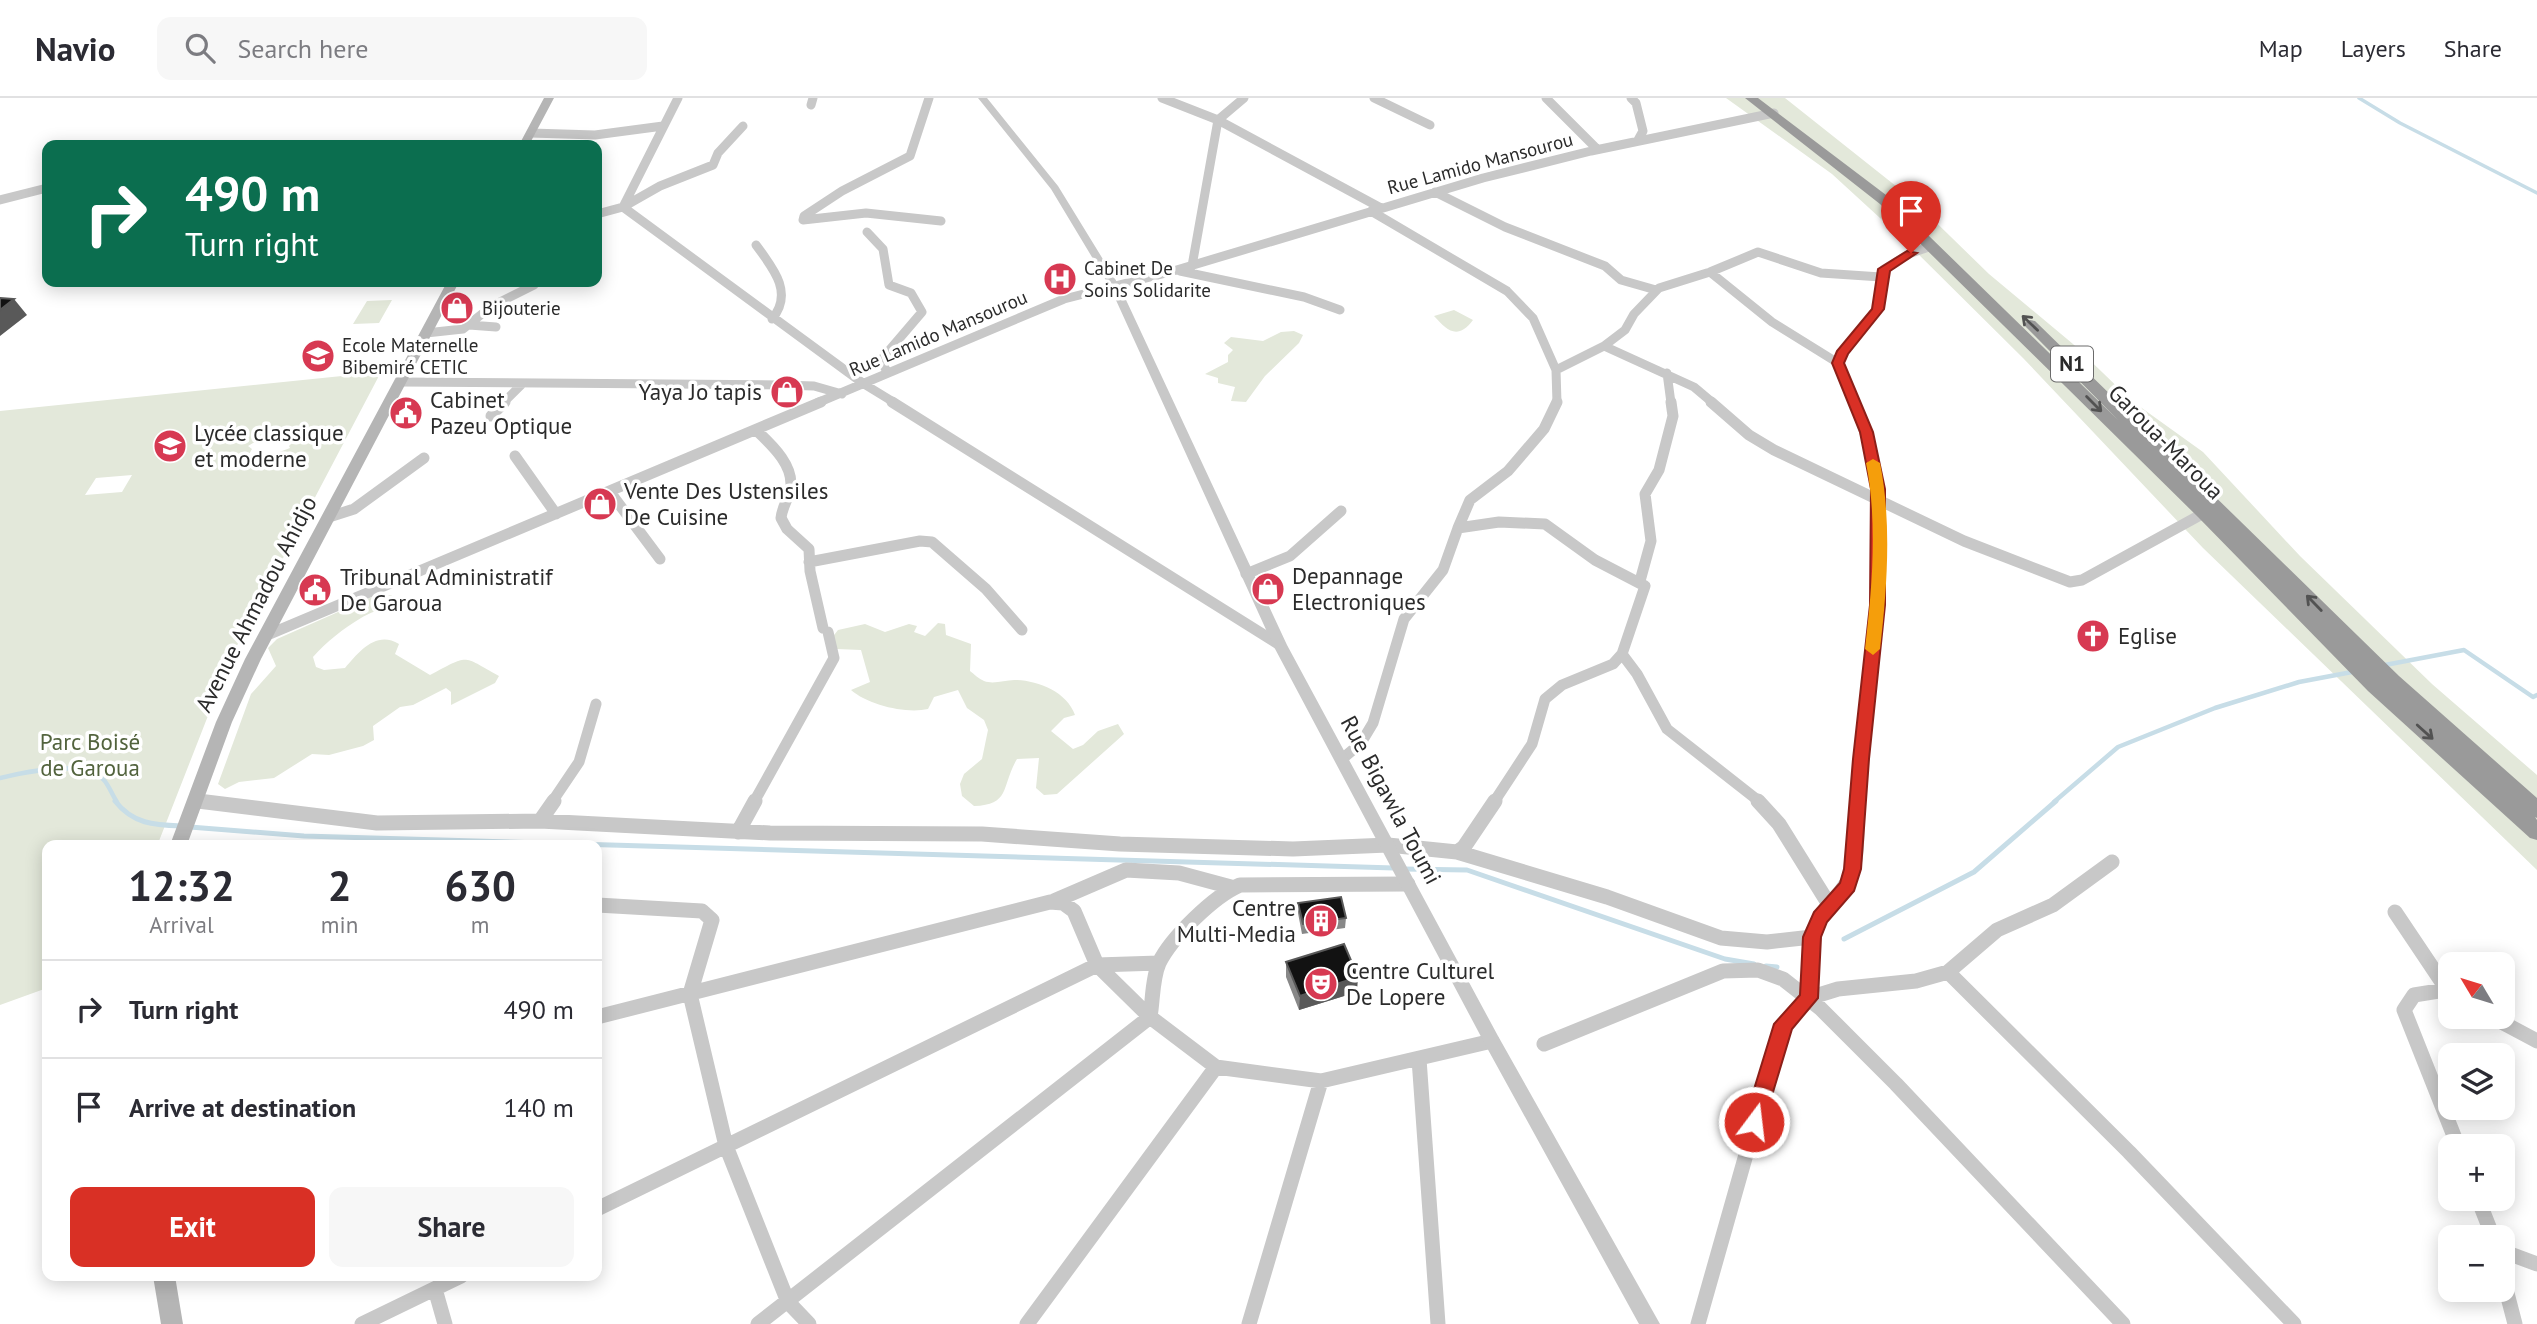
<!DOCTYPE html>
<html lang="en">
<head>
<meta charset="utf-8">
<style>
  body { margin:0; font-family:"PT Sans",sans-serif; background:#f7f7f7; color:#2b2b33; height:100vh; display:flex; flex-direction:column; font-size:26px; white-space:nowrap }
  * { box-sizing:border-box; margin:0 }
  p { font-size:23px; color:#7c7c81 }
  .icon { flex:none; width:38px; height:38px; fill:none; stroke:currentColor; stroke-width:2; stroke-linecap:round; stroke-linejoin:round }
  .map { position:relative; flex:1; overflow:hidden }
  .sheet { position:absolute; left:42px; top:742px; width:560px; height:441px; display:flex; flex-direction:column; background:#fff; border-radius:14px; box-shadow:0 4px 18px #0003 }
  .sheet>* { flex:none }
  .banner { position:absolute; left:42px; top:42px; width:560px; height:147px; border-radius:14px; box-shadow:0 4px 18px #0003; background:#0b6e4f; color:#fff; overflow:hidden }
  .needle { width:46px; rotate:308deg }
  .fabs { position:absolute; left:2438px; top:854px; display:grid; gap:14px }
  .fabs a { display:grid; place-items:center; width:77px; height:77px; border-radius:14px; background:#fff; box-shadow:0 4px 18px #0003; font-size:35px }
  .pin { position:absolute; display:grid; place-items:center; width:60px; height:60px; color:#fff; margin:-72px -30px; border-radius:50% 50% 50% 0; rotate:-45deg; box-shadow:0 0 7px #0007 }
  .pin .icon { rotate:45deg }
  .me { position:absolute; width:77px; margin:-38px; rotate:15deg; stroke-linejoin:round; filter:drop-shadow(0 0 5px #0008) }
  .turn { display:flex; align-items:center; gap:24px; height:147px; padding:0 28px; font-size:32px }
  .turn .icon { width:91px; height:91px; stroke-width:2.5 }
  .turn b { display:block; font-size:49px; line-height:60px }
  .eta { display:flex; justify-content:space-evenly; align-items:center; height:119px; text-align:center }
  .eta b { font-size:42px; font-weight:700; line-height:49px }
  .cta { display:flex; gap:14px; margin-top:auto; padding:14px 28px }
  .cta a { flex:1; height:80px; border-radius:14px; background:#d93025; color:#fff; font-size:28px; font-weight:700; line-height:80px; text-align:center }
  .cta a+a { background:#f7f7f7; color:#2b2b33 }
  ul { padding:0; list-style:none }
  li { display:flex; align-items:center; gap:21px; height:98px; padding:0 28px; border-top:2px solid #e1e1e2 }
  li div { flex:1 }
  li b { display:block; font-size:26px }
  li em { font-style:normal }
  header { display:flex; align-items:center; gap:42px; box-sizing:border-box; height:98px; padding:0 35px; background:#fff; border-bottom:2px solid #e1e1e2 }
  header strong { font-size:33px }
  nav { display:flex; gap:38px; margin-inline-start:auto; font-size:24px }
  .search { width:490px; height:63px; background:#f7f7f7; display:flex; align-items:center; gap:18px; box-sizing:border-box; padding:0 24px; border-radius:14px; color:#7c7c81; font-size:26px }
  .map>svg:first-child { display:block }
</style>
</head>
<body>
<header>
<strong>Navio</strong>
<div class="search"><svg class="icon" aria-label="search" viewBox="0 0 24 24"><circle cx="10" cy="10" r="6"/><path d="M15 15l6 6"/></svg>Search here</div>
<nav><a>Map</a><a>Layers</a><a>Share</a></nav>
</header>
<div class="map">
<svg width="2537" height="1226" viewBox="0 0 2537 1226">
  <rect width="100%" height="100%" fill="#fff"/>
  <path fill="#e3e8da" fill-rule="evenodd" d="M1726 0H1785L1911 100 1989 176 2073 246 2132 303 2203 354 2300 458 2432 586 2537 677V772L2203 450 2023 260 1904 142 1832 76Z
    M392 202 379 225 353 226 367 203Z
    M1454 212 1473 222C1457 243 1447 232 1434 218Z
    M1294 233 1303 237 1299 245 1265 278 1246 304 1231 303 1235 289 1218 285V280L1205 276 1228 264V257L1233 252 1224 245 1231 239 1263 243 1281 234Z
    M381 274 231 559 159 743 155 747H47V890L0 907V313ZM287 342 293 344 289 348 290 350 274 356 273 361 253 363 255 358H248L252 351 248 348 253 345ZM132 377 122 394 85 397 96 380Z
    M392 497C380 516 378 510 361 520 344 530 326 544 313 559L316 569 324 572 345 570C359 554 376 532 399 546L395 556 430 577C470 556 461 557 499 578L495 585 451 607V594L446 590 413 607 400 609 373 628 374 642 363 648 329 657 312 656 274 680 239 684 225 691 218 686 251 596 276 568 268 550 277 541 372 499Z
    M938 525 945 526 946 537 971 546 970 573C974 576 979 581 984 583 995 587 1006 581 1017 582 1039 583 1067 594 1075 617L1064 620 1051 633 1073 651 1083 647 1098 633 1118 626 1124 636 1057 696 1044 697 1036 690 1039 660 1017 661C1001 688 1011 707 974 708L962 698 960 686 964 676 982 661 988 632 984 622 967 610 958 592 934 599 928 611C906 616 868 607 851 592L870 584 861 552 837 551 831 541 838 532 865 526 885 534 909 526 917 528 914 534 925 538Z"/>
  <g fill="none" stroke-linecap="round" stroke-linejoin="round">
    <path stroke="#c7dde7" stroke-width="3.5" d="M2359 0 2400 25 2537 95"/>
    <path stroke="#c7dde7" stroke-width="4.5" d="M2385 567 2464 552 2533 599 2537 597
      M0 680C25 674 82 661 103 681 109 687 112 697 117 704
      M2054 704 2118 649 2215 610 2299 584 2352 574"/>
    <path stroke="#c7dde7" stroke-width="5" d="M115 703C133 726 154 727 181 728
      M190 729 304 738 1394 770
      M1403 771 1467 772 1725 861 1754 866
      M1844 841 1974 774 2056 703
      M1766 868 1777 869"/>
    <path stroke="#c8c8c8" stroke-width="9" d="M678 0 623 109 864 286 895 305
      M929 0 910 58 842 93 804 118 803 122 866 115 941 123
      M1162 0 1218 22 1381 110
      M1374 0 1430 27
      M1546 0 1597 51
      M1631 0 1636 5 1643 33 1638 42
      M811 7 813 0
      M531 35 595 37 663 28
      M1435 94 1505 129 1605 168 1621 182 1656 192
      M0 102 47 90
      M1371 113 1507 193 1533 220 1556 272 1557 305
      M597 116 623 109 660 88 713 67 718 55 743 28
      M867 134 883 151 889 187 911 195 922 214 881 262 887 274
      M756 147C773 170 794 195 772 221
      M1192 168 1218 22 1244 0
      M1180 173 1304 199 1340 212
      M1710 174 1772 224 1838 265
      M469 227 496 229
      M426 235 463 231 492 208 534 187
      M1604 248 1694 289 1713 305
      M1556 272 1604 248 1625 232 1634 216 1659 190 1710 174 1758 154 1821 175 1881 179
      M1667 275 1671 305
      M400 284 782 287 814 288 842 296
      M503 305 522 286
      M817 305 1064 201 1170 174 1483 80 1591 53 1774 15
      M1855 305 1838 265 1842 256 1878 211 1884 171 1911 155 1932 148"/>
    <path stroke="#c8c8c8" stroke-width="11" d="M892 304 1280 547
      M1711 304 1749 337 1774 352 1964 443 2070 484 2082 482 2204 415
      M1854 304C1905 423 1867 578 1858 704
      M491 318 505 304
      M756 332C772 347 796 369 790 393 787 403 782 410 781 420L787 431 809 451 810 473 823 530
      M515 358 556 416
      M610 394 660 461
      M329 419 354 411 424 360
      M1458 430 1470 402 1508 373 1544 331 1557 304
      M809 464 920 443 932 444 986 491 1022 532
      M1246 476 1290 458 1341 413
      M1640 483 1651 443 1645 396 1659 372 1673 318 1671 304
      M265 538 821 304
      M1622 556 1637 576 1667 631 1760 704
      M1342 661 1361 645 1373 625 1404 521 1443 472 1458 430 1499 424 1545 426 1595 462 1645 488 1622 556 1613 566 1562 587 1545 601 1532 646 1494 704
      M194 702 212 704
      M552 704 579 664 596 606
      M754 704 834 560 828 534"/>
    <path stroke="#c8c8c8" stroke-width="15" d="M198 703 377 725 540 723 770 735 982 736 1120 746 1293 751 1388 747 1457 754 1464 749 1495 703
      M1758 703 1779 726 1830 808
      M540 723 554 703
      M738 734 755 703
      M1457 754 1607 799 1721 840 1767 844 1812 839
      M1054 803 1126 772 1179 775 1231 789
      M597 807 702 813 712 822 690 896 726 1048 788 1204 809 1226
      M2395 814 2450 896
      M1948 874 2129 1054 2294 1226
      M2445 892 2414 897 2404 912 2458 1048
      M1809 900C1810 871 1807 839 1824 814 1833 801 1847 790 1852 774 1859 753 1856 725 1858 703
      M597 919 1050 804 1063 805 1074 813 1097 867 1150 919 1216 969 1321 983 1492 943
      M2492 919 2537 943
      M1544 946 1723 873 1758 872 1783 881 1820 910 1896 986 2123 1226
      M1419 961 1438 1226
      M2478 1101 2493 1139
      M597 1111 1097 867 1159 865
      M2502 1153 2537 1166
      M2502 1176 2515 1226
      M435 1191 445 1226
      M362 1226 461 1178
      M758 1226 1150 919C1153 902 1152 881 1159 865 1171 840 1214 798 1240 787L1408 786
      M1027 1226 1216 969
      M1249 1226 1321 983
      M1698 1226 1783 926 1809 900 1838 891 1916 883 1948 874 1997 832 2053 807 2112 764"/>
    <path fill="#c8c8c8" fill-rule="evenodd" d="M978 0H987L1058 88 1120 189 1287 547 1498 938 1660 1226H1639L1486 948 1273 547 1110 189 1051 91Z"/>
    <path fill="#b5b5b5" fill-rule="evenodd" d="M544 0H554L529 47H519Z
      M447 184H459L261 561 232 624 187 747H170L216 624 245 561Z
      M153 1178H175L183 1226H161Z"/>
    <path fill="#9a9a9a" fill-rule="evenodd" d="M1745 0H1758L1890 100 2118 322 2023 226 2030 222 2035 223 2399 578 2537 700V720L2535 719 2537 722V742L2530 740 2368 593 2198 419 1880 106Z"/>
  </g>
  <path fill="#888" d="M1298 805 1346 820 1345 830 1302 836 1298 815Z
    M1286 864 1357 894 1299 912 1286 879Z"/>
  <path fill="#595959" d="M14 201 27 217 0 238V212Z
    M1358 879 1357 894 1299 912 1300 898Z"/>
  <path fill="#121212" stroke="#595959" stroke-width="2" d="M0 200 14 201 0 212Z
    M1341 799 1346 820 1303 826 1298 805Z
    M1344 846 1358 879 1300 898 1286 864Z"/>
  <defs><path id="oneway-shaft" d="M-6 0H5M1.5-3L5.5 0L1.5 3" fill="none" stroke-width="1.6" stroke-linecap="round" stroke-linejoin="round" transform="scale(1.75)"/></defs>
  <g stroke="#525252">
    <use href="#oneway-shaft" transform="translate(2030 225) rotate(-136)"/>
    <use href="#oneway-shaft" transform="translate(2094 306) rotate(45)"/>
    <use href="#oneway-shaft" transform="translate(2314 505) rotate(-134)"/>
    <use href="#oneway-shaft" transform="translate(2425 634) rotate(42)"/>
  </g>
  <path fill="#d93025" stroke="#8d1f18" stroke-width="2" d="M1907 153 1917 155 1890 173 1884 211 1848 256 1844 265 1873 334 1885 391V507L1869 661 1861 771 1854 793 1827 824 1821 839 1818 900 1792 931 1764 1024 1761 1031 1754 1033 1747 1031 1744 1024 1774 926 1800 897 1803 839 1814 814 1840 785 1844 771 1853 661 1870 507 1871 391 1860 334 1832 265 1837 253 1872 211 1878 171Z"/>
  <path fill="#f59e0b" d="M1873 361 1880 365C1892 425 1887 491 1880 551L1873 557 1865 551C1872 491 1878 425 1866 365Z"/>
  <defs>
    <symbol id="hospital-disc" viewBox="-11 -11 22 22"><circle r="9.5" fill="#d73952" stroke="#fff"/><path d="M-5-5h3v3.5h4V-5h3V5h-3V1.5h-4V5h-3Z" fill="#fff"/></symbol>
    <symbol id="shop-disc" viewBox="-11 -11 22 22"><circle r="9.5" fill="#d73952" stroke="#fff"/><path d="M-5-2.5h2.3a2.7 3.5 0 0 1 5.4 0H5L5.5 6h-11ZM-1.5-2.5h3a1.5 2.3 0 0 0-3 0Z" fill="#fff"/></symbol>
    <symbol id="school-disc" viewBox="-11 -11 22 22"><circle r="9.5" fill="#d73952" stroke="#fff"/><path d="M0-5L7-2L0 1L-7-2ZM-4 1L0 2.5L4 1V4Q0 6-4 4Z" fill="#fff"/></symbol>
    <symbol id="civic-disc" viewBox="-11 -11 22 22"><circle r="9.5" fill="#d73952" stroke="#fff"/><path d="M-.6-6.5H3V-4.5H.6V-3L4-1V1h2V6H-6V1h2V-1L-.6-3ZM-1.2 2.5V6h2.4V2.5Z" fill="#fff"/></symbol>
    <symbol id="church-disc" viewBox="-11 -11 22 22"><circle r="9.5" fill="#d73952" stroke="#fff"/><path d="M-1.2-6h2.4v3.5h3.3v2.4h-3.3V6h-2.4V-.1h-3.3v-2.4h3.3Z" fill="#fff"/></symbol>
    <symbol id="building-disc" viewBox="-11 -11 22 22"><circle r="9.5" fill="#d73952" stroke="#fff"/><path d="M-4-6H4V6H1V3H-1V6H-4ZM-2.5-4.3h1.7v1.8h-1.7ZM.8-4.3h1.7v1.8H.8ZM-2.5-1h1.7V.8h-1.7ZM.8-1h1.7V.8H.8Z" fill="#fff"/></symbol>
    <symbol id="theatre-disc" viewBox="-11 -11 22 22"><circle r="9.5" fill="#d73952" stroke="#fff"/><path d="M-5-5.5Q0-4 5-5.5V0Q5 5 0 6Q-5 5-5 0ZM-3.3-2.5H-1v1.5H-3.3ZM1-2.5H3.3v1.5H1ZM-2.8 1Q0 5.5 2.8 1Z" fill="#fff"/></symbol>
  </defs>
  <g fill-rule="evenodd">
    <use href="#hospital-disc" x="1041" y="162" width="38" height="38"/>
    <use href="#shop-disc" x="438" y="191" width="38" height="38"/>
    <use href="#school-disc" x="299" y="239" width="38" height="38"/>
    <use href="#shop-disc" x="768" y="275" width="38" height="38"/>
    <use href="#civic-disc" x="387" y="296" width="38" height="38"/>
    <use href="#school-disc" x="151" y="329" width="38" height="38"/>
    <use href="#shop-disc" x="581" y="387" width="38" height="38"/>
    <use href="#shop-disc" x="1249" y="472" width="38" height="38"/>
    <use href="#civic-disc" x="296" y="473" width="38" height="38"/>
    <use href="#church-disc" x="2074" y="519" width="38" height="38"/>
    <use href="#building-disc" x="1302" y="804" width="38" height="38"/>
    <use href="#theatre-disc" x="1302" y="867" width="38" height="38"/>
  </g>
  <g text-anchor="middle" stroke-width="7" stroke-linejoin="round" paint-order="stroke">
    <g font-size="19" fill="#2b2b2b" stroke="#fff">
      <text transform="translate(1480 65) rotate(-15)" y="7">Rue Lamido Mansourou</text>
      <text transform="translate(938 235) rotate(-23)" y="7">Rue Lamido Mansourou</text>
    </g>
    <g font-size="19" fill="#2b2b2b" stroke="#fff" text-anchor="start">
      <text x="1084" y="177">Cabinet De<tspan x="1084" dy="22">Soins Solidarite</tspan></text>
      <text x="482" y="217">Bijouterie</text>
      <text x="342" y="254">Ecole Maternelle<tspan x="342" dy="22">Bibemiré CETIC</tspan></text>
    </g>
    <rect fill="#fff" stroke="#6b6b6b" stroke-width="2" x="2051" y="248.5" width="42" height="35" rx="5"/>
    <g font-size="21" font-weight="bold" fill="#2b2b2b">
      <text x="2072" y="273">N1</text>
    </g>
    <g font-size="23" fill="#2b2b2b" stroke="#fff" text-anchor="start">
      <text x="762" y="302" text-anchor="end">Yaya Jo tapis</text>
      <text x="430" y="310">Cabinet<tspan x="430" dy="26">Pazeu Optique</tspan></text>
      <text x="194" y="343">Lycée classique<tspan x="194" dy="26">et moderne</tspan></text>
      <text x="624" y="401">Vente Des Ustensiles<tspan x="624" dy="26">De Cuisine</tspan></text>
      <text x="1292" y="486">Depannage<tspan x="1292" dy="26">Electroniques</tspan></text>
      <text x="340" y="487">Tribunal Administratif<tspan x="340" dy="26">De Garoua</tspan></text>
      <text x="2118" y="546">Eglise</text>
      <text x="1296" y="818" text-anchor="end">Centre<tspan x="1296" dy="26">Multi-Media</tspan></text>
      <text x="1346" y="881">Centre Culturel<tspan x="1346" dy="26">De Lopere</tspan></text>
    </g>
    <g font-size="23" fill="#2b2b2b" stroke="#fff">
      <text transform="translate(2166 344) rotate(45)" y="8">Garoua-Maroua</text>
      <text transform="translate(256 506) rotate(-63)" y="8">Avenue Ahmadou Ahidjo</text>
      <text transform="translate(1391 702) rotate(62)" y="8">Rue Bigawla Toumi</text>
    </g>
    <g font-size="23" fill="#52633d" stroke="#fff">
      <text x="90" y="652">Parc Boisé<tspan x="90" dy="26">de Garoua</tspan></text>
    </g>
  </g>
</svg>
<div class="fabs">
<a><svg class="needle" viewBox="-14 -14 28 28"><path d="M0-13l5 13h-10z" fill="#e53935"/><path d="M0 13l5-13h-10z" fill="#7c7c81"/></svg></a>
<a><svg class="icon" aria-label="layers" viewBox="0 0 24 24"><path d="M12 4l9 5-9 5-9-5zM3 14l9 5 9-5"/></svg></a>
<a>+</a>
<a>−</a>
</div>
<div class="pin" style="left:1911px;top:155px;background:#d93025"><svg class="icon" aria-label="arrive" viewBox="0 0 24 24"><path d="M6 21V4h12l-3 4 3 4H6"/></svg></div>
<svg class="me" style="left:1754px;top:1024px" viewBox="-20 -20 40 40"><circle r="17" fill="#d93025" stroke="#fff" stroke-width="3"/><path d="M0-11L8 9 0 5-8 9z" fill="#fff"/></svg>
<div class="banner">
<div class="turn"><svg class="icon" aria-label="right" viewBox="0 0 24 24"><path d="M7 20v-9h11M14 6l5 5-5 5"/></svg><div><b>490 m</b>Turn right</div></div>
</div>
<section class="sheet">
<div class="eta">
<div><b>12:32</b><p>Arrival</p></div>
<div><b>2</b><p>min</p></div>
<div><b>630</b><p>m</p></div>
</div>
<ul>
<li><svg class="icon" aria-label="right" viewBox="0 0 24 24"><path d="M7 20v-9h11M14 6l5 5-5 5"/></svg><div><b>Turn right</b></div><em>490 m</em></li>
<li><svg class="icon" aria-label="arrive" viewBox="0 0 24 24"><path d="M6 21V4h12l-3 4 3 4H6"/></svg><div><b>Arrive at destination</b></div><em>140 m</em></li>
</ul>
<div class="cta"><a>Exit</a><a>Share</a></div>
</section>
</div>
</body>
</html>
